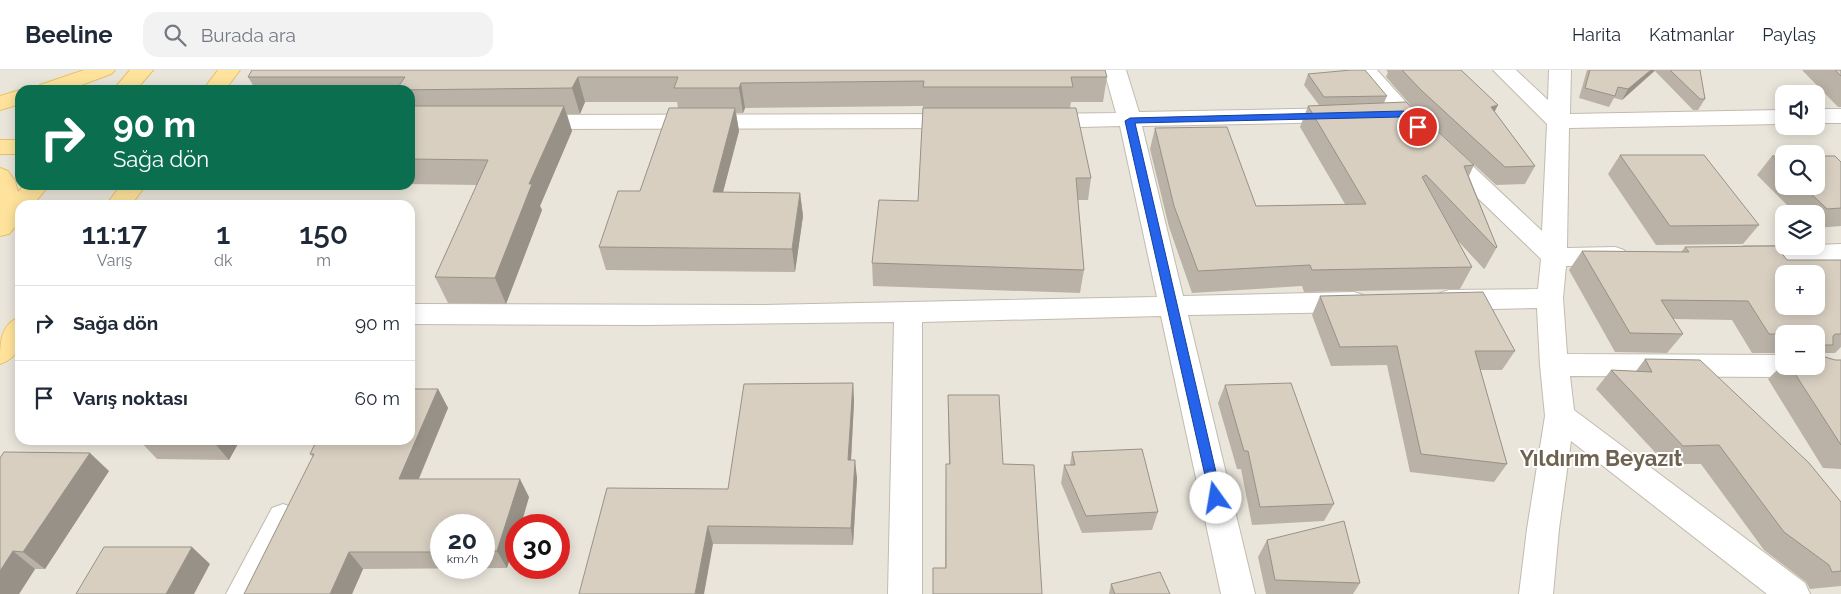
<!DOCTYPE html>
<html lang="tr">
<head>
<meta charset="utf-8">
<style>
  body { margin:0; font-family:Raleway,sans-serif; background:#f2f2f3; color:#1f2937; height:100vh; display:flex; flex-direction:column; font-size:19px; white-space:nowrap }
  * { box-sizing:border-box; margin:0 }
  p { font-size:16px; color:#747a83 }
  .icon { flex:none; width:28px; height:28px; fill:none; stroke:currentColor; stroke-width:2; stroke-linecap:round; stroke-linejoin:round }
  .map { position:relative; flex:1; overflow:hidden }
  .side { position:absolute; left:15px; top:130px; width:400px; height:245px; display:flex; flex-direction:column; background:#fff; border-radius:15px; box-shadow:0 2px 12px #0003 }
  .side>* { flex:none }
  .hud { position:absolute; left:15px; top:15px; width:400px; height:105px; border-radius:15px; box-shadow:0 2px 12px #0003; background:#0b6e4f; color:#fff; overflow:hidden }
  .tools { position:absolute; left:1775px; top:15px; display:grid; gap:10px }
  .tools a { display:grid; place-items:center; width:50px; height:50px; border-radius:10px; background:#fff; box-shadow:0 2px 12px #0003; font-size:25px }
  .speed { position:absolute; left:430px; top:444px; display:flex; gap:10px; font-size:25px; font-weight:700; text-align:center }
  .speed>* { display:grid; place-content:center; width:65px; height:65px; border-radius:50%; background:#fff; box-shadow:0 2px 12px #0003; line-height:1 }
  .speed small { font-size:12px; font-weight:400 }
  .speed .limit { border:8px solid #d22; background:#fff; color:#111 }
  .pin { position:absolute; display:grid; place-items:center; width:42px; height:42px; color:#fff; margin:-21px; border:2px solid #fff; border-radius:50%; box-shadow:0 1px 5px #0007 }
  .me { position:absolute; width:55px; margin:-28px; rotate:347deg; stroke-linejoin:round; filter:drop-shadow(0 0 4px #0008) }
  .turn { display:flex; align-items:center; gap:18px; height:105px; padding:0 15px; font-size:22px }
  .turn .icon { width:65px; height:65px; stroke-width:2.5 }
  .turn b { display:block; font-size:35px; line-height:42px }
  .eta { display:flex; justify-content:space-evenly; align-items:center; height:85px; text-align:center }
  .eta b { font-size:30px; font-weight:600; line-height:35px }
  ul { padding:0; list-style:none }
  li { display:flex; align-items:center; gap:15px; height:75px; padding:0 15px; border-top:1px solid #e0e1e3 }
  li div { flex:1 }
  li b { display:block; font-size:19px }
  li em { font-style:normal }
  header { display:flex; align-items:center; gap:30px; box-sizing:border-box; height:70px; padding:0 25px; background:#fff; border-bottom:1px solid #e0e1e3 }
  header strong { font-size:24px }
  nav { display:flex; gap:28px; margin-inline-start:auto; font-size:18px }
  .search { width:350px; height:45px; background:#f2f2f3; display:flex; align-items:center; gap:12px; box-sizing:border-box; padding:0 18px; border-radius:15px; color:#747a83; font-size:19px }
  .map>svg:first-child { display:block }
</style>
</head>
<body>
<header>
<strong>Beeline</strong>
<div class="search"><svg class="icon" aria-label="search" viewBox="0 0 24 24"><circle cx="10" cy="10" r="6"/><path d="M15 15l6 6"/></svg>Burada ara</div>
<nav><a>Harita</a><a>Katmanlar</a><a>Paylaş</a></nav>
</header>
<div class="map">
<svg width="1841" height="524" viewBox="0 0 1841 524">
  <rect width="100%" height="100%" fill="#f6f3ec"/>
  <path fill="#eae5da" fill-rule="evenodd" d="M0 0H1841V524H0ZM20 20H410V115H20ZM1784 24H1816V56H1784ZM1784 84H1816V116H1784ZM20 135H410V370H20ZM1784 144H1816V176H1784ZM1784 204H1816V236H1784ZM1784 264H1816V296H1784ZM441 455H484V498H441ZM516 455H559V498H516Z"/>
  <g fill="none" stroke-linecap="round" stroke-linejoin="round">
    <defs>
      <path id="minor" d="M1104 0H1126L1139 42 1342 38 1350 40 1353 45 1350 50 1342 52 1142 56 1183 226 1354 222 1363 225 1367 232 1363 239 1354 242 1188 245 1255 524H1221L1161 246 922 252V524H888L894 252 646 255 410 254V234L764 235 1157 227 1120 56 1043 58 1035 56 1032 51 1035 46 1043 44 1116 43Z
        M1354 0H1377L1412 39 1542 161 1547 54 1493 0H1516L1548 30 1549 0H1571L1570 44 1784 40V54L1569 58 1567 178 1615 177 1624 180 1628 186 1624 192 1615 195 1566 196 1563 228 1567 284 1784 285V296H1798L1794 304 1784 307 1570 306 1574 340 1805 513 1810 524H1767L1571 371 1559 459 1553 524H1519L1527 459 1545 346 1540 295 1537 238 1449 240 1440 237 1436 230 1440 223 1449 220 1538 219 1541 189 1396 49Z
        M1816 39H1841V53H1816Z
        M960 44 968 46 971 51 968 56 960 58 533 59 525 57 522 52 525 47 533 45Z
        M1841 174V192L1745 194 1736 191 1732 185 1736 179 1745 176H1816V175Z
        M283 434 294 438 299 448 261 524H226L272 438Z"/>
      <path id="major" d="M84 0H115L111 4 68 20H37L40 15Z
        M130 0H153L136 20H113Z
        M218 0H240L225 20H203Z
        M20 20V34L0 40V26Z
        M0 70H20V84H0Z
        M0 98 8 101 15 111 18 122 24 115H49L33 135H20V151L9 164 0 166Z
        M121 115H146L131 135H106Z
        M20 247C20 268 24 286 0 294 0 273 0 254 20 247Z"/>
    </defs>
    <use href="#minor" stroke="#c2bbae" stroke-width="2"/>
    <use href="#major" stroke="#e6c16a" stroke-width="2"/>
    <use href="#minor" fill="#fff" fill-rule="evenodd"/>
    <use href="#major" fill="#ffe39c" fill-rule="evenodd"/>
  </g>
  <path fill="#bab2a6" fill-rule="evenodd" d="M1386 0H1461L1495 42 1535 96 1525 114 1496 115 1413 38 1386 7 1388 2Z
    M1587 0H1700L1705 29 1698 40H1693L1655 1 1622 30 1614 28 1609 37 1579 28Z
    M1802 0H1841V37H1838Z
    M1308 4 1387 26 1384 33 1474 95 1469 106 1497 177 1485 198 1484 199 1458 171 1472 197 1460 219 1304 222 1302 216 1192 223 1169 157 1150 79 1155 58 1256 136 1345 134 1300 57 1308 36 1319 35 1304 15Z
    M248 7H1107L1103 32H1071L1070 38 1091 108 1088 130H1078L1084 200 1080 223 873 216 872 193 918 131 923 36 745 38 743 43H736L739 61 723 122 800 123 803 146 795 202 606 200 599 177 640 121 678 38 677 32H585L580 44H567L572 61 540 136 542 140 506 234 448 233 435 207 477 115 410 114V20H256Z
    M1620 85 1759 155 1743 174 1656 175 1608 104Z
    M1772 86H1784V116H1816L1841 92V156L1816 158V144H1796L1757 105Z
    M1685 177 1787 190H1841V277L1835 283H1825L1823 285 1825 287 1835 290H1841V399L1823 398 1768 309 1784 293V296H1816V264H1784V283H1752L1732 250 1673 249 1683 264 1667 283 1615 282 1569 200 1582 181 1681 182Z
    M1320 226 1515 281 1502 300H1480L1507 394 1494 412 1410 402 1387 295 1331 296 1312 245Z
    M1645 289 1841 432V516L1810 519 1806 512 1764 480 1701 394H1666L1596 319 1611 300 1636 301Z
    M853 313 854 332 851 390 857 408 853 475 713 474 579 524 728 419Z
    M1225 315 1334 434 1324 451 1252 455 1241 399H1237L1218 333Z
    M438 319 448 338 419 409 529 427 507 498 363 499 352 524 312 386 310 384ZM441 455H484V498H441Z
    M948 325 1003 394 1034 395 945 498 946 394H949L948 344Z
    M139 370H240L229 390 157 389Z
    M4 382 109 401 45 499H35L19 524H0Z
    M1072 382 1158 442 1152 460 1082 463 1061 413 1064 395H1070Z
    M1267 470 1360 513 1353 524H1266L1258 487Z
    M1111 514 1170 524H1109Z"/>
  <path fill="#979187" d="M1651 0H1655L1622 30 1628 19Z
    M578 7 585 32 580 44 572 18Z
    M741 13 745 38 743 43 739 18Z
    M1498 35 1489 53 1491 37Z
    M564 36 572 61 540 136 542 140 506 234 495 208 529 114Z
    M735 38 739 61 717 145 713 122Z
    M800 123 803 146 795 202 792 179Z
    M853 313 854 332 850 408 848 390Z
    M438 319 448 338 411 427 399 409Z
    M212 370H240L229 390Z
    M90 383 109 401 45 499 23 482Z
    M855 390 857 408 853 475 851 458Z
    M520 409 529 427 521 455H516V469L507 498 497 481Z
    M708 456 713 474 704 524H695Z
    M192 477 210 494 194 524H166Z
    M13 481 35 499 19 524H0V501Z
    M349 482 363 499 352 524H330Z"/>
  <path fill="#d8cfc1" stroke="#979187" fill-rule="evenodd" d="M252 0H1105L1107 7H1071L1073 17H923L924 11 741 13 739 18H674L678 7H578L572 18 396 20 405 7H248Z
    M1351 0H1365L1387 26 1324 27 1308 4Z
    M1402 0H1461L1498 35 1491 37 1535 96 1505 97 1421 20Z
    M1590 0H1651L1628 19 1618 17 1615 26 1585 18Z
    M1670 0H1700L1705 29H1700Z
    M1835 0H1841V6Z
    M1406 32 1474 95 1464 96 1497 177 1496 178 1426 105 1422 107 1472 197 1312 200 1310 195 1198 201 1174 136 1155 58 1227 57 1256 136 1366 134 1308 36Z
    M410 36H564L529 114H532L495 208 435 207 488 90 410 89Z
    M669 38H735L713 122 800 123 792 179 599 177 618 121H640Z
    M923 38H1076L1091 108H1076L1084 200 872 193 879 130 918 131Z
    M1620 85H1704L1759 155 1670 156Z
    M1772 86H1784V97Z
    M1816 86H1835L1841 92V138L1827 139 1803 116H1816Z
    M1776 176 1787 190H1841V264H1835L1833 266V275H1821L1819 278 1825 287 1835 290H1841V375L1790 296H1816V280L1818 276H1816V264H1769L1748 231 1661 230 1683 264 1630 263 1582 181 1689 182 1685 177ZM1784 204H1816V236H1784Z
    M1483 222 1515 281H1475L1507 394 1421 384 1397 276 1340 277 1320 226Z
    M1645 289 1700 290 1809 393 1841 432V501L1832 502 1829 495 1784 462 1719 375 1683 376 1611 300 1652 302Z
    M853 313 848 390H855L851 458 708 456 695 524H579L607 418 728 419 744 314Z
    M1291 313 1334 434 1260 437 1248 381H1244L1225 315Z
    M410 319H438L399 409H520L497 481H484V455H441V482H349L330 524H244L314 384H310L317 370H410Z
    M948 325H999L1003 394 1034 395 1042 524H933V498H946V394H950Z
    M1142 379 1158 442 1086 446 1064 395H1075L1072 382Z
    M4 382 90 383 23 482 13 481 0 501V388Z
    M1344 451 1360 513 1275 510 1267 470Z
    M104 477H192L166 524H76Z
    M1160 502 1170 524H1115L1111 514Z"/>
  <path fill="#2563eb" stroke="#184099" d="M1404 41 1421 55V59H1414L1401 47 1135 53 1222 428 1220 432 1216 433 1211 432 1125 51 1130 48Z"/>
  <g text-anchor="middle" stroke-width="4" stroke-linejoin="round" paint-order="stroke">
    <g font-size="22" font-weight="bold" fill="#6e6250" stroke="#fff">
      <text x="1601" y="396">Yıldırım Beyazıt</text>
    </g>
  </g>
</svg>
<div class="tools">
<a><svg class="icon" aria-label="sound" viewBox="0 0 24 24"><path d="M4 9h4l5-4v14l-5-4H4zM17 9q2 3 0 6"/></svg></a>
<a><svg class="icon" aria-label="search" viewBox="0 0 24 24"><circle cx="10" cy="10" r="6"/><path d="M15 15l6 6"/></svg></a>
<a><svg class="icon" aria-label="layers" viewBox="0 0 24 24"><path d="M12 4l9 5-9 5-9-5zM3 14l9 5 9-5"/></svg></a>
<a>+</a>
<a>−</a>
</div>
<div class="speed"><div>20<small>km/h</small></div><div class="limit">30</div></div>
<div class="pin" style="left:1418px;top:57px;background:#d93025"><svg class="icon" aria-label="arrive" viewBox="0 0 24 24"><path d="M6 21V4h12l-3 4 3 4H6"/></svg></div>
<svg class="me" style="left:1216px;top:428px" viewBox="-20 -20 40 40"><circle r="19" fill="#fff"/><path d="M0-13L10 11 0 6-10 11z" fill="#2563eb"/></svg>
<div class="hud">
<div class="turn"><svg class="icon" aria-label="right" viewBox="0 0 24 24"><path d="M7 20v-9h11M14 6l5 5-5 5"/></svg><div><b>90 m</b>Sağa dön</div></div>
</div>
<section class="side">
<div class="eta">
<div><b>11:17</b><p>Varış</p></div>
<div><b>1</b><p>dk</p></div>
<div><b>150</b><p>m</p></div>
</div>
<ul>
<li><svg class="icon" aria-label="right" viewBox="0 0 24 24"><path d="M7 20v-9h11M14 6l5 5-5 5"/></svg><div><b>Sağa dön</b></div><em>90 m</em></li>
<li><svg class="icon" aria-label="arrive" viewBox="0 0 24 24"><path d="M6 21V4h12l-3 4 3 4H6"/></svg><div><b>Varış noktası</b></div><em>60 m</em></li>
</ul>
</section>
</div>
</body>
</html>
